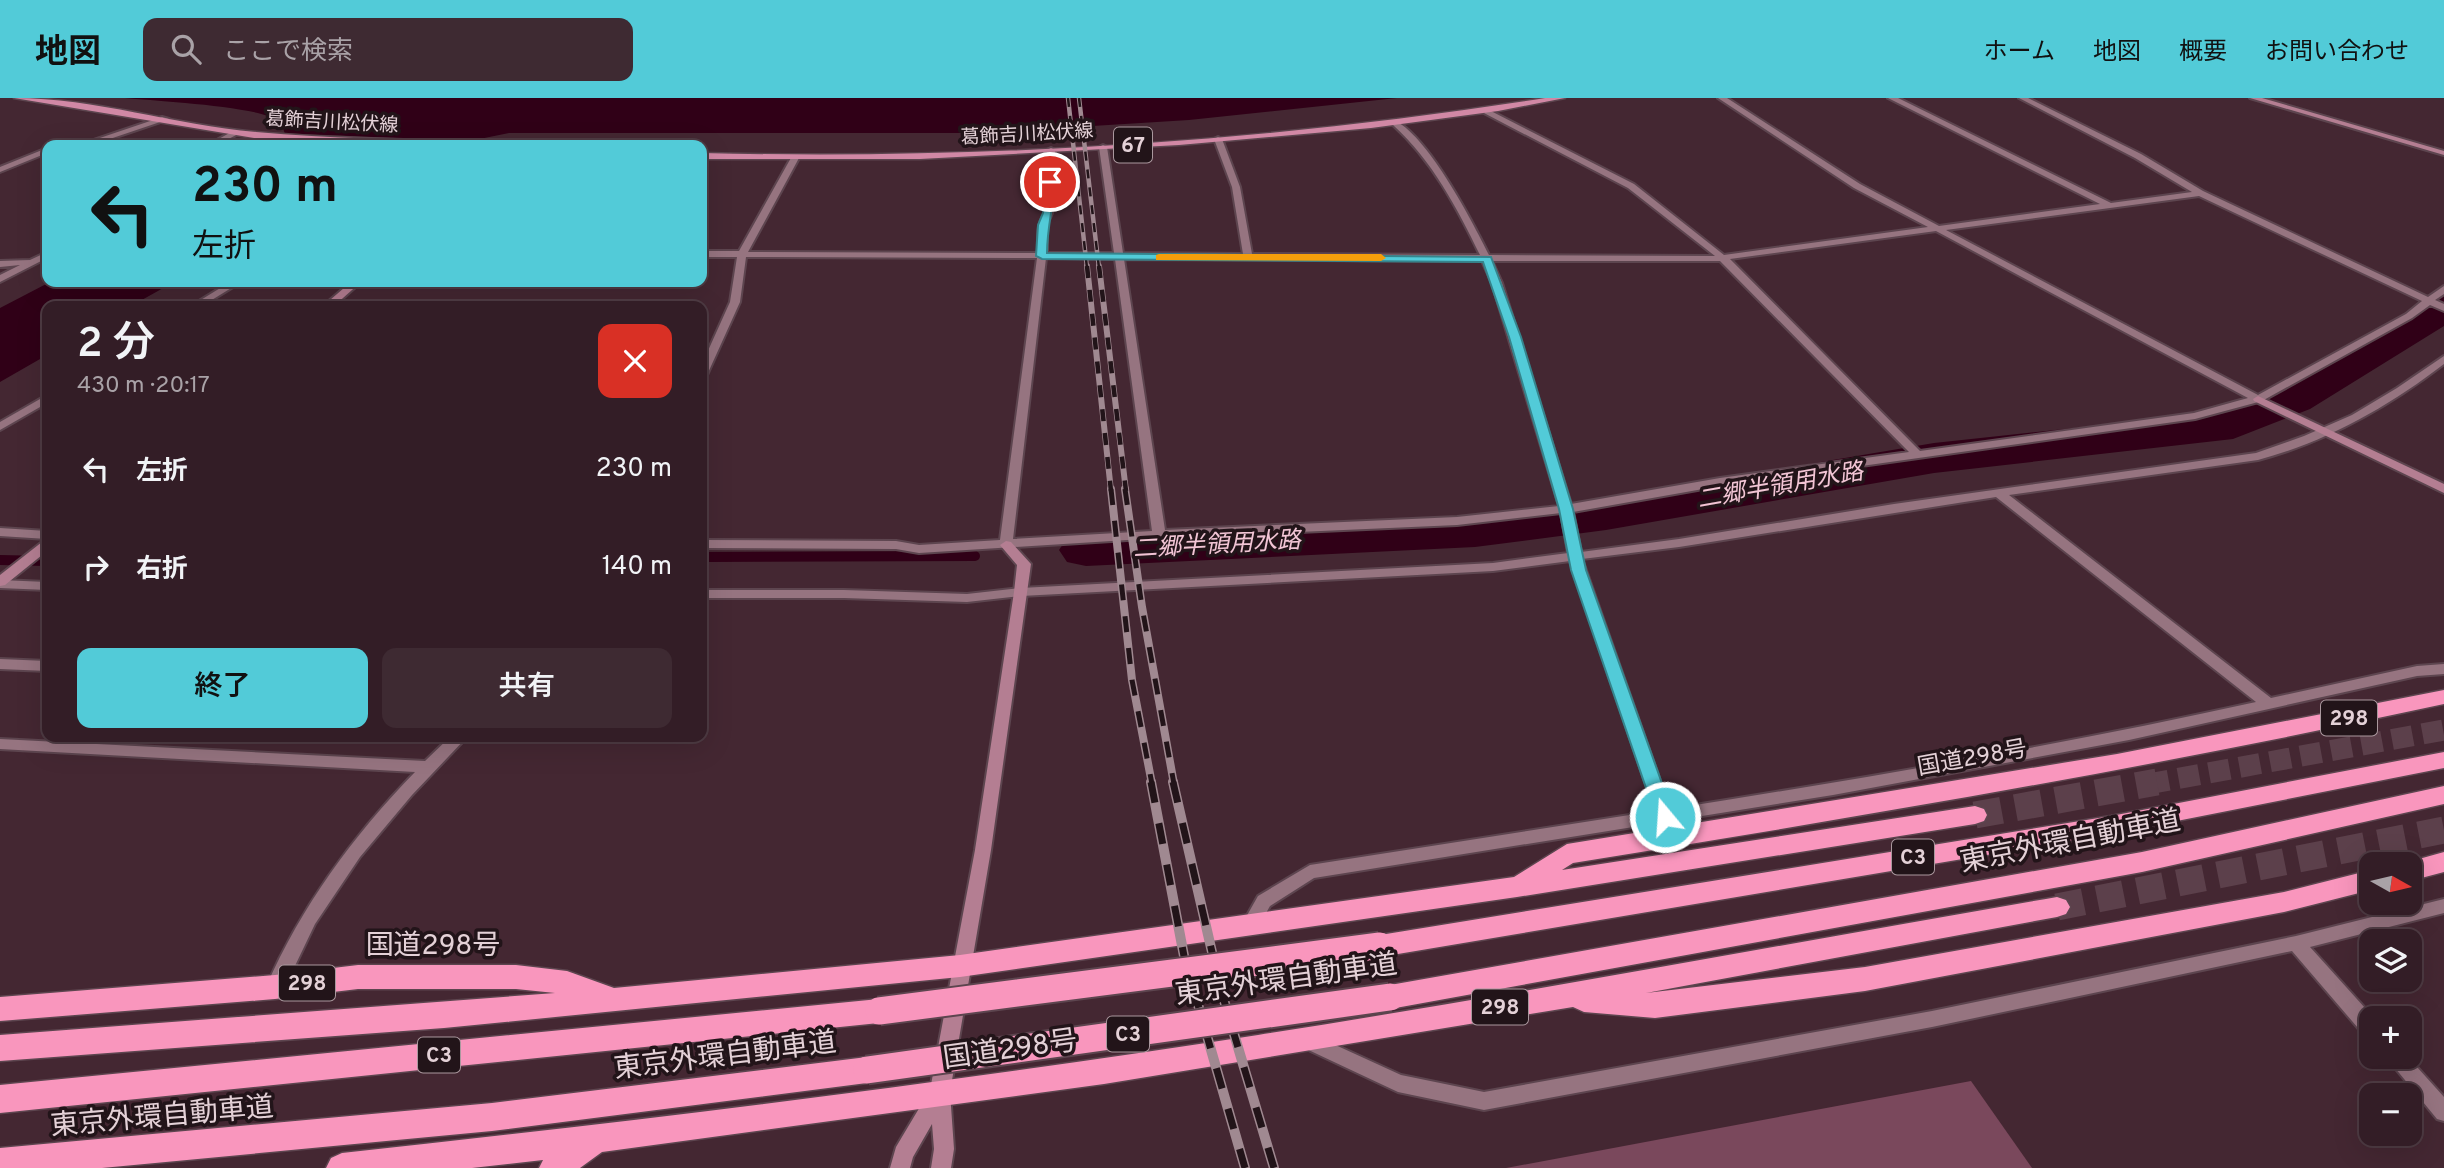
<!DOCTYPE html>
<html lang="ja">
<head>
<meta charset="utf-8">
<style>
  body { margin:0; font-family:Overpass,"Noto Sans JP",sans-serif; background:#3e2a32; color:#f1f3f6; height:100vh; display:flex; flex-direction:column; font-size:26px; white-space:nowrap }
  * { box-sizing:border-box; margin:0 }
  p { font-size:23px; color:#a9a2a7 }
  .icon { flex:none; width:38px; height:38px; fill:none; stroke:currentColor; stroke-width:2; stroke-linecap:round; stroke-linejoin:round }
  .map { position:relative; flex:1; overflow:hidden }
  .drawer { position:absolute; left:42px; top:203px; width:665px; height:441px; display:flex; flex-direction:column; background:#331d26; border-radius:14px; box-shadow:0 7px 28px #0002,0 0 0 2px #4e3b43 }
  .drawer>* { flex:none }
  .banner { position:absolute; left:42px; top:42px; width:665px; height:147px; border-radius:14px; box-shadow:0 7px 28px #0002,0 0 0 2px #4e3b43; background:#52cbd8; color:#111; overflow:hidden }
  .needle { width:46px; rotate:98deg }
  .controls { position:absolute; left:2359px; top:754px; display:grid; gap:14px }
  .controls a { display:grid; place-items:center; width:63px; height:63px; border-radius:14px; background:#331d26; box-shadow:0 7px 28px #0002,0 0 0 2px #4e3b43; font-size:35px }
  .pin { position:absolute; display:grid; place-items:center; width:60px; height:60px; color:#fff; margin:-30px; border:4px solid #fff; border-radius:50%; box-shadow:0 2px 7px #0007 }
  .me { position:absolute; width:77px; margin:-38px; rotate:342deg; stroke-linejoin:round; filter:drop-shadow(0 0 5px #0008) }
  .turn { display:flex; align-items:center; gap:24px; height:147px; padding:0 35px; font-size:32px }
  .turn .icon { width:91px; height:91px; stroke-width:2.5 }
  .turn b { display:block; font-size:49px; line-height:60px }
  .round { display:grid; place-items:center; flex:none; width:74px; height:74px; border-radius:14px; background:#3e2a32 }
  .overview { display:flex; align-items:center; justify-content:space-between; height:119px; padding:0 35px }
  h1 { font-size:42px; font-weight:600; line-height:52px }
  .button { display:flex; gap:14px; margin-top:auto; padding:14px 35px }
  .button a { flex:1; height:80px; border-radius:14px; background:#52cbd8; color:#111; font-size:28px; font-weight:600; line-height:80px; text-align:center }
  .button a+a { background:#3e2a32; color:#f1f3f6 }
  ul { padding:0; list-style:none }
  li { display:flex; align-items:center; gap:21px; height:98px; padding:0 35px }
  li div { flex:1 }
  li b { display:block; font-size:26px }
  li em { font-style:normal }
  header { display:flex; align-items:center; gap:42px; box-sizing:border-box; height:98px; padding:0 35px; background:#52cbd8; color:#111 }
  header strong { font-size:33px }
  nav { display:flex; gap:38px; margin-inline-start:auto; font-size:24px }
  .search { width:490px; height:63px; background:#3e2a32; display:flex; align-items:center; gap:18px; box-sizing:border-box; padding:0 24px; border-radius:14px; color:#a9a2a7; font-size:26px }
  .map>svg:first-child { display:block }
</style>
</head>
<body>
<header>
<strong>地図</strong>
<div class="search"><svg class="icon" aria-label="search" viewBox="0 0 24 24"><circle cx="10" cy="10" r="6"/><path d="M15 15l6 6"/></svg>ここで検索</div>
<nav><a>ホーム</a><a>地図</a><a>概要</a><a>お問い合わせ</a></nav>
</header>
<div class="map">
<svg width="2444" height="1070" viewBox="0 0 2444 1070">
  <rect width="100%" height="100%" fill="#442732"/>
  <path fill="#7a485c" d="M1971 983 2032 1070H1506Z"/>
  <path fill="#300017" d="M125 0H1397L1189 22 978 35H509L450 47H279L285 36C283 30 282 25 277 22 256 8 155 3 125 0Z
    M50 184H174L131 208H47V257L0 284V210Z"/>
  <path fill="#442732" d="M281 35 467 43 460 47H392L277 43Z"/>
  <g fill="none" stroke-linecap="round" stroke-linejoin="round">
    <path stroke="#300017" stroke-width="10" d="M702 459 975 458
      M0 462 47 463"/>
    <path fill="#300017" fill-rule="evenodd" d="M2444 198V228L2310 311 2233 341 1934 375 1606 432 1475 449 1086 468 1067 464 1059 452 1067 440 1086 436 1475 417 1606 400 1934 345 2224 314 2278 291 2429 201Z"/>
    <path stroke="#5c404b" stroke-width="21" stroke-dasharray="21 10" stroke-linecap="butt" d="M2148 686 2444 632"/>
    <path stroke="#5c404b" stroke-width="27" stroke-dasharray="27 14" stroke-linecap="butt" d="M1975 717 2157 684
      M2057 809 2444 732"/>
    <defs>
      <path id="street" d="M1718 0H1727L1860 86 1939 128 2100 106 1888 0H1898L2111 105 2192 94 2135 60 2019 0H2028L2141 56 2203 93 2428 199 2444 188V196L2435 202 2444 206V213L2430 207 2412 220 2262 303 2195 321 1720 388 1573 414 1581 454 1679 441 1894 406 2256 355 2304 338 2352 317 2397 290 2444 258V266C2388 309 2326 344 2258 362L2009 397 2271 600 2417 568 2444 566V576L2417 578 2129 642 1833 697 1314 780 1270 808 1256 833 1250 835 1244 833 1241 828 1258 798 1310 767 1655 713 1570 463 1493 473 1021 498 967 504 844 500H702V492H844L967 496 1021 490 1493 465 1568 455 1561 415 1457 427 1159 440 919 455 896 451 702 450V442L896 443 919 447 1000 442 1037 160 746 159 740 204 707 277 702 280V266L730 204 737 159H702V153H739L792 58 799 60 748 154 1038 155C1038 140 1036 122 1048 112L1052 115 1047 127V155H1114L1099 49 1103 47 1107 49 1123 155 1243 156 1232 89 1214 41 1218 39 1222 41 1240 89 1252 156 1480 157C1457 110 1432 62 1393 27V23H1396C1430 42 1471 121 1489 157L1715 158 1628 90 1484 15 1487 11 1634 86 1724 157 1928 129 1854 90ZM2199 98 2422 203 2406 216 2258 297 1946 132ZM1936 133 2248 300 2194 315 1920 353 1730 161ZM1046 160 1115 161 1152 433 1013 441ZM1124 161 1482 163 1492 185 1559 408 1457 419 1165 432ZM1492 163H1720L1909 354 1720 380 1571 406 1502 185ZM1996 399 2256 604C2062 647 1866 680 1670 711L1582 461 1679 449Z
        M162 19 169 21 92 47H55L67 42 91 43Z
        M233 33 240 35 217 47H208Z
        M47 50V55L0 74V69Z
        M47 154V160L0 184V177L20 167 0 169V163L30 162Z
        M230 184H241L202 208H191Z
        M47 297V305L0 332V324Z
        M0 430 47 433V441L0 438Z
        M0 482 47 484V492L0 490Z
        M0 561 47 563V573L0 571Z
        M450 639H467L412 697 360 759 315 826 282 895 275 897 268 895 266 889C302 807 353 738 415 674L0 651V641L425 663Z
        M2444 801V815L2310 849 2374 920H2371V939L2364 937 2292 853 1932 929 1484 1012 1398 994 1300 948 1297 942 1300 936 1307 934 1401 977 1484 994 1932 913 2296 838Z
        M2386 959H2408L2444 999V1023L2437 1021Z"/>
      <path id="secondary" d="M2250 0H2262L2444 53V57Z
        M1051 50 1055 52 1052 115 1048 118 1044 115 1047 52Z
        M351 184H361L334 208H323Z
        M2258 298 2444 386V395L2254 303 2253 301Z
        M47 443V453L5 487 0 488V477L42 444Z
        M1006 443 1011 444 1031 466 991 752 950 994 954 1051 951 1070H931L934 1051 932 1026 913 1059 910 1070H890L896 1049 930 992 975 752 1014 494 1017 467 1000 447Z"/>
      <path id="primary" d="M14 0C96 0 174 27 256 34 330 41 405 41 479 44L484 47H421L254 40Z
        M1545 0H1565L1498 13 1371 30 1179 47 920 61H702V55C982 62 1268 44 1545 0Z"/>
      <path id="highway" d="M2444 592V606C2155 669 1865 718 1573 765L1562 772 1975 708 1984 711 1987 717 1984 723 1975 726 1517 799 960 879 444 930 0 963V937L555 895 516 891H358L275 901 0 923V899L275 877 358 867H516L567 873 614 890 960 857 1514 779 1567 746 2117 656Z
        M2444 654V670L2111 736 1380 859 1370 856 1366 848 1370 840 1380 837 2111 718Z
        M2444 688V706L2142 774 1390 911 1380 907 1376 899 1380 891 1390 887 2142 754Z
        M2444 754V774L2410 783V766H2401Z
        M2371 772V792L2284 814 1865 893 1655 920 1584 914 1573 909 1104 986 602 1054 580 1070H539L543 1062 472 1070H326L331 1060 342 1055C648 1022 954 984 1258 937 1525 895 1791 845 2057 799L2066 802 2070 809 2066 816 2057 819 1646 895 1865 869 2284 794Z
        M879 901 889 904 893 913 889 922 879 925 0 1015V987Z
        M867 959 877 963 882 972 877 981 867 985 492 1033 102 1070H0V1050L492 1005Z"/>
    </defs>
    <use href="#street" stroke="#5d454f" stroke-width="4"/>
    <use href="#secondary" stroke="#5d454f" stroke-width="4"/>
    <use href="#primary" stroke="#5d454f" stroke-width="3"/>
    <use href="#highway" stroke="#5d454f" stroke-width="3"/>
    <use href="#street" fill="#967480" fill-rule="evenodd"/>
    <use href="#secondary" fill="#b47e92" fill-rule="evenodd"/>
    <use href="#primary" fill="#d188a5" fill-rule="evenodd"/>
    <use href="#highway" fill="#f996bd" fill-rule="evenodd"/>
    <defs>
      <path id="rail-far3" d="M1068 0 1087 170
        M1079 0 1099 170"/>
      <path id="rail-far2" d="M1087 168 1111 393
        M1099 168 1126 393"/>
      <path id="rail-far1" d="M1111 391 1132 582 1152 686
        M1125 391 1142 509 1174 686"/>
      <path id="rail" d="M1151 684 1184 858 1245 1070
        M1173 684 1220 889 1274 1070"/>
    </defs>
    <use href="#rail-far3" stroke="#a08991" stroke-width="4.5"/>
    <use href="#rail-far2" stroke="#a08991" stroke-width="6"/>
    <use href="#rail-far1" stroke="#a08991" stroke-width="8"/>
    <use href="#rail" stroke="#a08991" stroke-width="10"/>
    <use href="#rail-far3" stroke="#221419" stroke-width="2.5" stroke-dasharray="9" stroke-linecap="butt"/>
    <use href="#rail-far2" stroke="#221419" stroke-width="4.5" stroke-dasharray="12" stroke-linecap="butt"/>
    <use href="#rail-far1" stroke="#221419" stroke-width="5" stroke-dasharray="16" stroke-linecap="butt"/>
    <use href="#rail" stroke="#221419" stroke-width="7" stroke-dasharray="21" stroke-linecap="butt"/>
    <defs>
      <path id="highway-bridge" d="M879 913 1380 848
        M867 972 1390 899"/>
    </defs>
    <use href="#highway-bridge" stroke="#5d454f" stroke-width="31" stroke-linecap="butt"/>
    <use href="#highway-bridge" stroke="#f996bd" stroke-width="27"/>
  </g>
  <path fill="#52cbd8" stroke="#35848c" stroke-width="2" d="M1047 82 1055 84C1053 109 1047 131 1047 155L1491 159 1521 239 1573 411 1586 472 1674 719 1672 724 1665 726 1656 719 1571 472 1559 411 1509 239 1483 164 1042 161 1036 158 1038 127 1043 115Z"/>
  <path fill="#f59e0b" d="M1159 156H1381L1386 160 1381 163 1156 162V157Z"/>
  <g text-anchor="middle" stroke-width="7" stroke-linejoin="round" paint-order="stroke">
    <g font-size="19" fill="#e4d1d7" stroke="#221419">
      <text transform="translate(332 23) rotate(3)" y="7">葛飾吉川松伏線</text>
      <text transform="translate(1027 35) rotate(-3)" y="7">葛飾吉川松伏線</text>
    </g>
    <g fill="#221419" stroke="#aa989e" stroke-width="2">
      <rect x="1114" y="29.5" width="38" height="35" rx="5"/>
      <rect x="2321" y="602.5" width="56" height="35" rx="5"/>
      <rect x="1892" y="741.5" width="42" height="35" rx="5"/>
      <rect x="279" y="867.5" width="56" height="35" rx="5"/>
      <rect x="1472" y="891.5" width="56" height="35" rx="5"/>
      <rect x="1107" y="918.5" width="42" height="35" rx="5"/>
      <rect x="418" y="939.5" width="42" height="35" rx="5"/>
    </g>
    <g font-size="21" font-weight="bold" fill="#e4d1d7">
      <text x="1133" y="54">67</text>
      <text x="2349" y="627">298</text>
      <text x="1913" y="766">C3</text>
      <text x="307" y="892">298</text>
      <text x="1500" y="916">298</text>
      <text x="1128" y="943">C3</text>
      <text x="439" y="964">C3</text>
    </g>
    <g font-size="23" fill="#e4d1d7" stroke="#221419">
      <text transform="translate(1972 659) rotate(-10)" y="8">国道298号</text>
    </g>
    <g font-size="24" font-style="italic" fill="#f2c5d5" stroke="#221419">
      <text transform="translate(1780 387) rotate(-10)" y="8">二郷半領用水路</text>
      <text transform="translate(1217 446) rotate(-3)" y="8">二郷半領用水路</text>
    </g>
    <g font-size="28" fill="#e4d1d7" stroke="#221419">
      <text transform="translate(2070 742) rotate(-11)" y="10">東京外環自動車道</text>
      <text x="433" y="856">国道298号</text>
      <text transform="translate(1286 880) rotate(-8)" y="10">東京外環自動車道</text>
      <text transform="translate(1010 950) rotate(-8)" y="10">国道298号</text>
      <text transform="translate(725 956) rotate(-7)" y="10">東京外環自動車道</text>
      <text transform="translate(162 1017) rotate(-5)" y="10">東京外環自動車道</text>
    </g>
  </g>
</svg>
<div class="controls">
<a><svg class="needle" viewBox="-14 -14 28 28"><path d="M0-13l5 13h-10z" fill="#e53935"/><path d="M0 13l5-13h-10z" fill="#a9a2a7"/></svg></a>
<a><svg class="icon" aria-label="layers" viewBox="0 0 24 24"><path d="M12 4l9 5-9 5-9-5zM3 14l9 5 9-5"/></svg></a>
<a>+</a>
<a>−</a>
</div>
<div class="pin" style="left:1050px;top:84px;background:#d93025"><svg class="icon" aria-label="arrive" viewBox="0 0 24 24"><path d="M6 21V4h12l-3 4 3 4H6"/></svg></div>
<svg class="me" style="left:1665px;top:719px" viewBox="-20 -20 40 40"><circle r="17" fill="#52cbd8" stroke="#fff" stroke-width="3"/><path d="M0-11L8 9 0 5-8 9z" fill="#fff"/></svg>
<div class="banner">
<div class="turn"><svg class="icon" aria-label="left" viewBox="0 0 24 24"><path d="M17 20v-9H6M10 6l-5 5 5 5"/></svg><div><b>230 m</b>左折</div></div>
</div>
<section class="drawer">
<div class="overview"><div><h1>2 分</h1><p>430 m · 20:17</p></div><a class="round" style="background:#d93025;color:#fff"><svg class="icon" aria-label="close" viewBox="0 0 24 24"><path d="M6 6l12 12M18 6L6 18"/></svg></a></div>
<ul>
<li><svg class="icon" aria-label="left" viewBox="0 0 24 24"><path d="M17 20v-9H6M10 6l-5 5 5 5"/></svg><div><b>左折</b></div><em>230 m</em></li>
<li><svg class="icon" aria-label="right" viewBox="0 0 24 24"><path d="M7 20v-9h11M14 6l5 5-5 5"/></svg><div><b>右折</b></div><em>140 m</em></li>
</ul>
<div class="button"><a>終了</a><a>共有</a></div>
</section>
</div>
</body>
</html>
